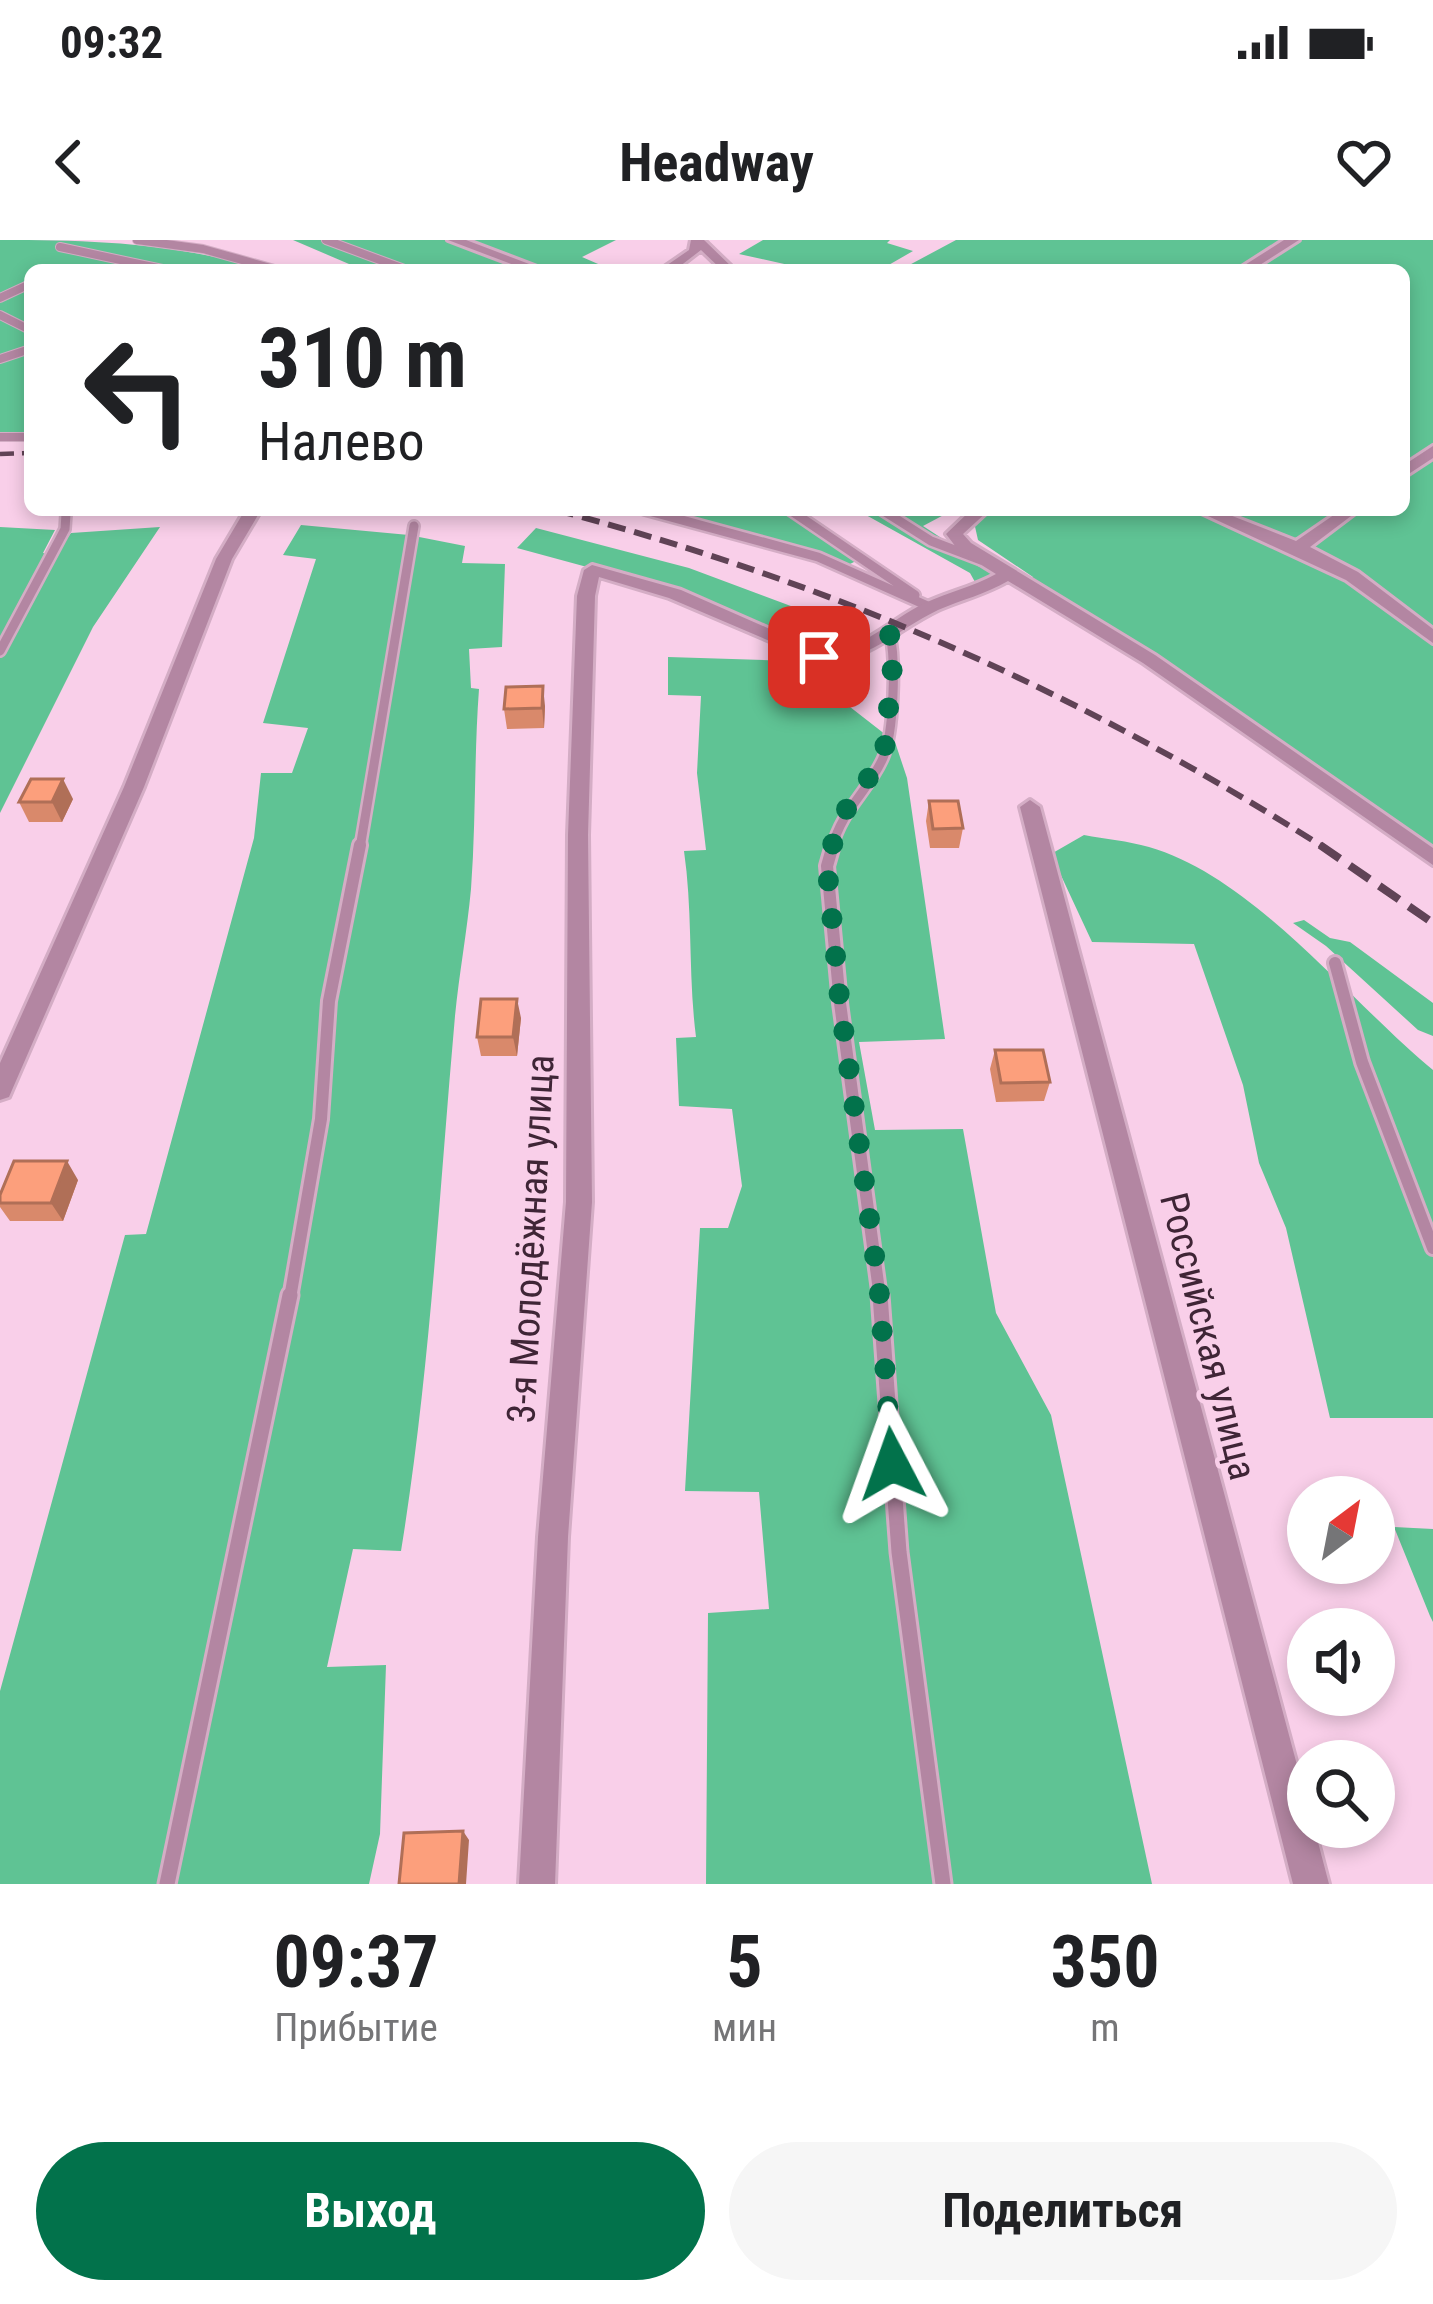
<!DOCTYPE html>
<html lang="ru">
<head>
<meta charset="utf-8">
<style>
  body { margin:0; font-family:"Roboto Condensed",sans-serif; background:#f6f6f6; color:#202124; height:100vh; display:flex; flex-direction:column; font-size:45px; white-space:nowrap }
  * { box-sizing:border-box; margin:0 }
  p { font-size:39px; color:#757577 }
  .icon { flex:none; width:66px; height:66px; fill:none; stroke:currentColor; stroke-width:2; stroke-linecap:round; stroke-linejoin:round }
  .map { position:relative; height:1644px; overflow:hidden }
  .drawer { display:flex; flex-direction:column; background:#fff; flex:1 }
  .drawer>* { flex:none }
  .guide { position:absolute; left:24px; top:24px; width:1386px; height:252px; border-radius:18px; box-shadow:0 6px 18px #0003; background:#fff; color:#202124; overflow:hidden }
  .needle { width:78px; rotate:32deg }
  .fabs { position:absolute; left:1287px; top:1236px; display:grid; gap:24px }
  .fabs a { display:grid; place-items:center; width:108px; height:108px; border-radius:50%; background:#fff; box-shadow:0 6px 18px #0003; font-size:60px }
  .pin { position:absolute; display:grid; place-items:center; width:102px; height:102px; color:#fff; margin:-51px; border-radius:24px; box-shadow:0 6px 18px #0006 }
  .me { position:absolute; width:132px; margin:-66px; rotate:356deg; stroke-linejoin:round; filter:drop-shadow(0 0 9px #0008) }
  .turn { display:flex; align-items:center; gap:42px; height:252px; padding:0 36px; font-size:54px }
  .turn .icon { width:156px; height:156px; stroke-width:2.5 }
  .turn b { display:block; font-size:84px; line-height:102px }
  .eta { display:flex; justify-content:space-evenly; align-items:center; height:204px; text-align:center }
  .eta b { font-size:72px; font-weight:700; line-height:84px }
  .action { display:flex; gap:24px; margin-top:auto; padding:24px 36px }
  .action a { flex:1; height:138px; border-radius:72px; background:#02724b; color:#fff; font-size:48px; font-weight:700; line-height:138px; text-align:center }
  .action a+a { background:#f6f6f6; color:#202124 }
  .status { display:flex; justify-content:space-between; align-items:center; height:84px; padding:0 60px; background:#fff; direction:ltr }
  .status svg { height:33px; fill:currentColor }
  header { display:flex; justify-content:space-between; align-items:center; height:156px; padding:0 36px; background:#fff; font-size:54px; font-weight:700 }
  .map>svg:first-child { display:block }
</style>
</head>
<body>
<div class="status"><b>09:32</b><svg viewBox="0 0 49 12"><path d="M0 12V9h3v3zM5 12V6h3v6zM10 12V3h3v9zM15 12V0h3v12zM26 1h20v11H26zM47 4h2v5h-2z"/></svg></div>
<header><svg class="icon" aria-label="back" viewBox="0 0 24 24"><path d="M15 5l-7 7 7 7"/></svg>Headway<svg class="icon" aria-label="heart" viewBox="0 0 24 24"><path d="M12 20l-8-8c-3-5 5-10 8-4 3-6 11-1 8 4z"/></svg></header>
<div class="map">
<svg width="1433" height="1644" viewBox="0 0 1433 1644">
  <rect width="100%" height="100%" fill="#f9cfe9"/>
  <path fill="#5fc394" d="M0 0C96 0 174 3 267 30H30V194H0Z
    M293 0H616L582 17 612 30H546L499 13 533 30H363Z
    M763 0H890L887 3 913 11 880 30H811L739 14Z
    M956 0H1433V612L1031 343 1033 337 978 300 974 282 991 270H1404V30H900Z
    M660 270H778L858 320 846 326Z
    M857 270H953L923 286 998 335 975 342 970 333Z
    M301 285 409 295 465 306 462 323 505 324 502 407 469 409 471 448 479 449C474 516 476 583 471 649 467 692 459 734 455 776 439 955 430 1133 401 1311L353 1309 327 1427 386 1425 380 1594 369 1644H0V1451L125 995 146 994 254 598 261 533H292L308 488 263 483 316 319 283 315Z
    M0 287 55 290 43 313 55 315 71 293 160 287 93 387 0 573Z
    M536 288 689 328 874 397 839 412 817 408 679 352 517 308Z
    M668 417 791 421 895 502 907 538 945 799 859 802 875 890 963 889 996 1073 1051 1175 1152 1644H706L708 1373 769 1369 759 1252 685 1251 700 988H728L742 946 732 869 679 866 676 798 696 797C688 735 693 673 684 611L706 610 697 533 701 456 668 455Z
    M1084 595C1105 599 1128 601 1149 607 1254 637 1350 762 1433 830V1178H1330L1286 988 1259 923 1243 845 1194 704 1092 702 1051 614Z
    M1304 680 1330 698 1350 702 1433 763V796L1418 790 1326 706 1293 683Z
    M1394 1287 1433 1289V1382L1430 1376Z"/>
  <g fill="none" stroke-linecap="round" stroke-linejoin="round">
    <defs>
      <path id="lane-far3" d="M137 0 203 9 278 30
        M326 0 407 30
        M60 7 167 30
        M182 30H212
        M0 58 30 44
        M0 75 30 90
        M0 119 30 109
        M0 197H30"/>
      <path id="lane-far2" d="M645 270 818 317 930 367
        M790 270 915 355
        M882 270 931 301 981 320
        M0 411 65 289 66 274
        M360 608 414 286
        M832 608C842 569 868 552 883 518 894 493 896 421 890 395"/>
      <path id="lane-far1" d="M833 605 827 626 840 763 880 1058
        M1335 723 1362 822 1433 1008
        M290 1058 321 879 329 761 360 605"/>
      <path id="lane" d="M880 1055 899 1312 943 1644
        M167 1644 290 1055"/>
      <path id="street" d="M448 0H466L545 30H527Z
        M691 0H704L735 30H722L701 10 675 30H660L689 10Z
        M1284 0H1299L1252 30H1237Z
        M1433 206V218L1404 237V225Z
        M245 270H261L232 319 144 547 12 850 9 857 0 860V823L124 547 216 319Z
        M971 270H989L963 294 971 303 1155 415 1433 608V625L1143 423 1008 341C986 354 961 360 938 370 896 390 869 422 819 422L669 358 599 337 595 356 588 595 592 962 568 1297 555 1644H519L538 1297 566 962 568 595 577 356 584 330 592 325 681 350 822 412C863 411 889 380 925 363 948 352 973 347 996 334L959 311 946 294Z
        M1195 270H1217L1296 301 1341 270H1359L1310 307 1358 332 1433 389V403L1346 340Z
        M1030 560 1040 567 1308 1566V1587H1314L1329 1644H1293L1020 567Z"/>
    </defs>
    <use href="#lane-far3" stroke="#d4adc5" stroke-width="10"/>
    <use href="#lane-far2" stroke="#d4adc5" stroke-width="14"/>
    <use href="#lane-far1" stroke="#d4adc5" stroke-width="18"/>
    <use href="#lane" stroke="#d4adc5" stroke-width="21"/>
    <use href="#street" stroke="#d4adc5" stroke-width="6"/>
    <use href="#lane-far3" stroke="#b386a2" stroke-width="8"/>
    <use href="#lane-far2" stroke="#b386a2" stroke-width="9"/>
    <use href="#lane-far1" stroke="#b386a2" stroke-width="12"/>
    <use href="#lane" stroke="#b386a2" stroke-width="15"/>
    <use href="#street" fill="#b386a2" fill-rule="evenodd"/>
    <path stroke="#604356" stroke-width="4.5" stroke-dasharray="14 8" stroke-linecap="butt" d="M0 214 30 213"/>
    <path stroke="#604356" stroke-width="6" stroke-dasharray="18 9" stroke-linecap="butt" d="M556 270C844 347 1073 449 1325 608"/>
    <path stroke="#604356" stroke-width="8" stroke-dasharray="24 12" stroke-linecap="butt" d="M1320 605 1433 683"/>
  </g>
  <path fill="#d9896b" d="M545 466 544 488 507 489 504 469Z
    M73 559 62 582H29L19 562Z
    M929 561 963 588 959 608H930L926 581Z
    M521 778 517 816H481L477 797Z
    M995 810 1050 842 1044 861 996 862 990 829Z
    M78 940 63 981H10L0 967V955Z"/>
  <path fill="#b06f57" d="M543 446 545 466 544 488 542 468Z
    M63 539 73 559 62 582 52 562Z
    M517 759 521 778 517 816 513 797Z
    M67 921 78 940 63 981 51 963Z
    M463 1591 469 1600 466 1644H459Z"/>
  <path fill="#fc9f7c" stroke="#b06f57" stroke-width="3" d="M543 446 542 468 504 469 506 447Z
    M31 539H63L52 562H19Z
    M929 561H958L963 588 933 589Z
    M481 759H517L513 797H477Z
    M995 810H1043L1050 842 1001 843Z
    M14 921H67L51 963H0V955Z
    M463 1591 459 1644H399L404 1593Z"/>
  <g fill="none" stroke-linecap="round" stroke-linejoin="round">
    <path stroke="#02724b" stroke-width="21" stroke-dasharray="0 37.8" d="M819 417C847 419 868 410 890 395L895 400 884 516 839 580 827 626 840 763 879 1048 892 1224"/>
  </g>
  <g text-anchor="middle" stroke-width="9" stroke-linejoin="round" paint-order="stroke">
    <g font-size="39" fill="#3f2536" stroke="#f9cfe9">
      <text transform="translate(530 999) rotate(-87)" y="14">3-я Молодёжная улица</text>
      <text transform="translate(1209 1096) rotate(76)" y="14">Российская улица</text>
    </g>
  </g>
</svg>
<div class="fabs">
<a><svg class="needle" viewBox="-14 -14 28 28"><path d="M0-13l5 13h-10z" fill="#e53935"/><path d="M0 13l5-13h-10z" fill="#757577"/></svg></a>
<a><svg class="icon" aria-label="sound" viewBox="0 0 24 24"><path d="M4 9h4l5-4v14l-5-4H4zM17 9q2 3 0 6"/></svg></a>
<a><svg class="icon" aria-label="search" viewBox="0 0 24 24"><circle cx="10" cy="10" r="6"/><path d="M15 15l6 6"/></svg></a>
</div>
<div class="pin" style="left:819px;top:417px;background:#d93025"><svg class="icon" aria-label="arrive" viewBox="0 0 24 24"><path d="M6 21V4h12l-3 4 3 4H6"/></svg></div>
<svg class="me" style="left:892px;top:1224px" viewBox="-20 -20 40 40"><path d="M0-17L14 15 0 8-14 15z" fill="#02724b" stroke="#fff" stroke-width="4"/></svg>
<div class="guide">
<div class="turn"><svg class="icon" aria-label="left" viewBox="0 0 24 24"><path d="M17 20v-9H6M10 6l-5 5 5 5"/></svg><div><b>310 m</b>Налево</div></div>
</div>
</div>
<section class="drawer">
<div class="eta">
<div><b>09:37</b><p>Прибытие</p></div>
<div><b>5</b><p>мин</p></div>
<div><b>350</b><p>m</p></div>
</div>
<div class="action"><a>Выход</a><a>Поделиться</a></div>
</section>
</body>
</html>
